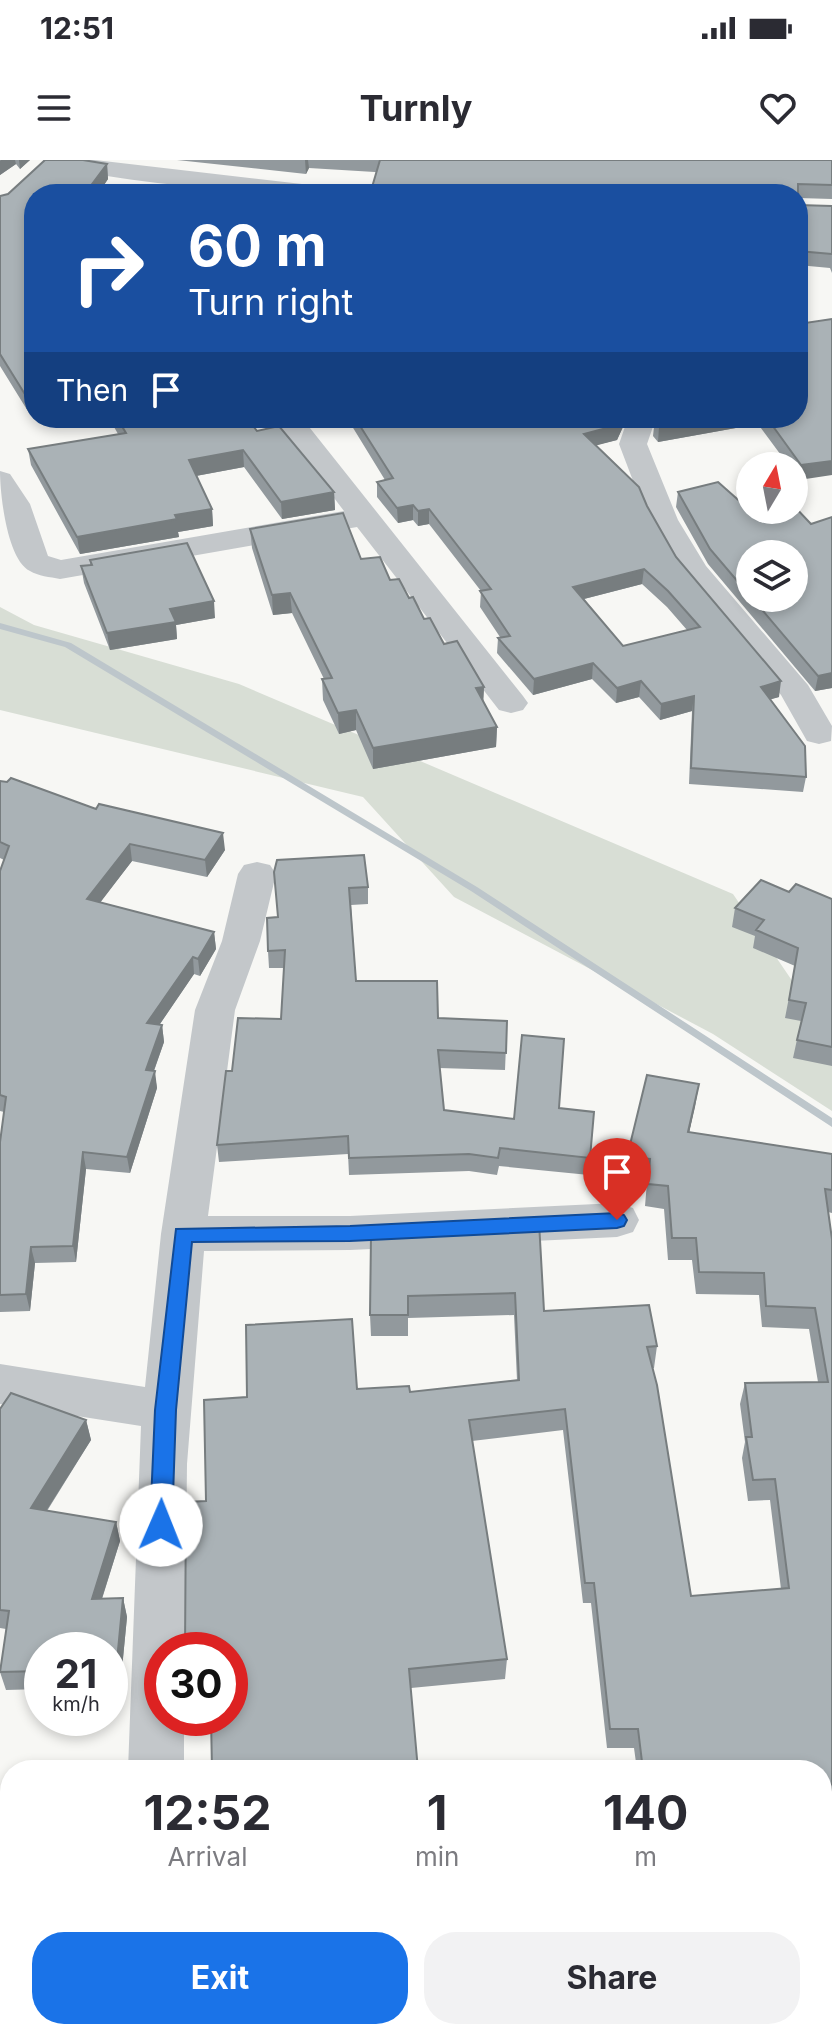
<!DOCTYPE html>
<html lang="en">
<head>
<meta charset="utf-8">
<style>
  body { margin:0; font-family:Inter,sans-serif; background:#f2f2f3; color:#2b2b33; height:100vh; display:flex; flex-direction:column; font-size:30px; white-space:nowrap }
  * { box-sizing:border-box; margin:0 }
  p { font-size:26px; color:#7c7c81 }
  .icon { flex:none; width:44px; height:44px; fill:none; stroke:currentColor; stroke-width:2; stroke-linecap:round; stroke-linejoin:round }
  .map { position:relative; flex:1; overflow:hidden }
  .drawer { position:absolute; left:0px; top:1600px; width:832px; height:280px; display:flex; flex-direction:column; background:#fff; border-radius:32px 32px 0 0; box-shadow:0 4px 12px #0003 }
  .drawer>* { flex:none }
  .hud { position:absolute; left:24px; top:24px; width:784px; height:244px; border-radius:32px; box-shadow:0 4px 12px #0003; background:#1a4fa0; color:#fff; overflow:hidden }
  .needle { width:52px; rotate:10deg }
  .fabs { position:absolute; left:736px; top:292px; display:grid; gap:16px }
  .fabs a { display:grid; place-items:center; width:72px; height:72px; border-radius:50%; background:#fff; box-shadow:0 4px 12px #0003; font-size:40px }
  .speed { position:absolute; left:24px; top:1472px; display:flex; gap:16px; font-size:40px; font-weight:700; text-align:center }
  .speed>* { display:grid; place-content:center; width:104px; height:104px; border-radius:50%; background:#fff; box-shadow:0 4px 12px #0003; line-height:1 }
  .speed small { font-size:20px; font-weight:400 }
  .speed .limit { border:12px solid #d22; background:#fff; color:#111 }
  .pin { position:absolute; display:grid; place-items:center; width:68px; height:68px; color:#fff; margin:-82px -34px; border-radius:50% 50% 50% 0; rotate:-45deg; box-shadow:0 0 8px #0007 }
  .pin .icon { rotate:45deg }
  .me { position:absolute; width:88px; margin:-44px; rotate:1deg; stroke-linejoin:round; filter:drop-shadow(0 0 6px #0008) }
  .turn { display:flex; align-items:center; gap:28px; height:168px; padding:0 32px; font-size:36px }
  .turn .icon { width:104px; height:104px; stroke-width:2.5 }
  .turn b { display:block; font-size:56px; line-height:68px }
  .then { display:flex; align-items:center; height:76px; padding:0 32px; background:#0003; gap:16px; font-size:30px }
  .eta { display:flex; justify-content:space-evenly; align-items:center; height:136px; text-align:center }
  .eta b { font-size:48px; font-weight:700; line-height:56px }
  .action { display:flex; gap:16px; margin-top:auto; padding:16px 32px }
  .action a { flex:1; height:92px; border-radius:32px; background:#1a73e8; color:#fff; font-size:32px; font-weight:700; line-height:92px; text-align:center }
  .action a+a { background:#f2f2f3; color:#2b2b33 }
  .status { display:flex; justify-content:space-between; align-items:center; height:56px; padding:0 40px; background:#fff; direction:ltr }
  .status svg { height:22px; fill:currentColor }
  header { display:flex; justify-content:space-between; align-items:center; height:104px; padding:0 32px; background:#fff; font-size:36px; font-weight:700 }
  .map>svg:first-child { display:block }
</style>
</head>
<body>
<div class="status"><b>12:51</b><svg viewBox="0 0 49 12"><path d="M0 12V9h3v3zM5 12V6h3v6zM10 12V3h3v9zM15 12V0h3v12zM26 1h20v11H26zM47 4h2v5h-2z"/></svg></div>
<header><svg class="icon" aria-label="menu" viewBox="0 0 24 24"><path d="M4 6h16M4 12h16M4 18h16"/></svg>Turnly<svg class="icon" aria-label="heart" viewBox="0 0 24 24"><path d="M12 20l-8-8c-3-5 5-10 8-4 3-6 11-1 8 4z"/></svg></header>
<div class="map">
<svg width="832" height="1880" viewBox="0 0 832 1880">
  <rect width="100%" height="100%" fill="#f7f7f4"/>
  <path fill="#d8ded5" d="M0 447 34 465 239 524 733 734 812 850 832 861V951L713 874 454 737 363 637 0 550Z"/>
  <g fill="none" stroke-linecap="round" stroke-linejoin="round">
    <path fill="#bdc6cb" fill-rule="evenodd" d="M0 463 71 483 477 727 832 958V967L471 731 65 487 0 469Z"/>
    <path fill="#c3c7ca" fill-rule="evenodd" d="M273 258H302L523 536 528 543 523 550 511 553 499 550 357 367 60 419C50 417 38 416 30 411 7 400 0 334 0 311L10 314 30 344 48 396 61 400 344 351Z
      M628 258H656L647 284 678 360 706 406 808 525 832 566 831 581 819 584 807 581 781 535 677 410 648 360 619 284Z
      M257 702 270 705 276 714 260 781 235 850 208 1056H350L617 1043 633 1048 639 1060 633 1072 617 1077 350 1090 204 1091 187 1304 185 1490H162V1558H184V1610H128L141 1266 0 1244V1204L145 1227 161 1074 195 850 222 781 238 714 244 705Z
      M377 1870H437L436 1880H374Z"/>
    <path fill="#c3c7ca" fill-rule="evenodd" d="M43 0H95L328 27 337 29 340 34C244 34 150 25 55 7L46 5Z
      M832 1757V1819L822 1820V1758Z
      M0 1768 10 1770V1832L0 1830Z"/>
  </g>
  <path fill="#92999d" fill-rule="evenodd" d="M0 0H30L20 9 16 4 0 15Z
    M177 0H832V39L798 38 309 8 306 14Z
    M107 4 108 19 99 32 111 33V34H34L29 253 0 206V36Z
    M798 45 832 46V113L830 108 798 105Z
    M832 159 799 320 794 313V306H789L758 264 658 282 653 276 655 258H798Z
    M109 258H247L257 271 334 332 335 350 282 359 244 307 196 316 212 349 213 366 178 372 179 377 80 394 31 305 28 289 118 274Z
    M347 258H627L617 280 596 285 647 346 676 397 779 537 770 539 806 617 803 632 689 624 692 551 660 560 639 537 616 543 592 519 533 535 497 493 498 478 500 477 480 447 481 431 429 364 418 366 413 360 398 363 377 337V322L385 320ZM642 424 667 447 687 470 623 486 584 439Z
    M678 332 753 353 811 364 832 528 815 531 708 404 676 347ZM750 394 794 438H750Z
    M250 369 361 399 390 420 409 438 444 484 484 527 483 541 497 567 496 587 373 609 356 570 339 574 323 540 322 519H324L292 453 273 455 252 388Z
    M90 400 215 458 176 465 177 479 110 490 84 423 81 406 90 405Z
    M0 621 96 649 225 690 207 717 132 701 100 742 214 772 216 789 200 816 194 814 160 864 162 865 164 882 154 911 157 928 130 1013 86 1009 76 1102 35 1103 30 1151 0 1152V982L4 952 0 951V711L4 700 0 698Z
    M274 712 368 727V744L351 745 356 821 438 858 507 861 505 910 439 908 444 950 514 959 559 948 594 952 589 1015 499 1006 497 1015 469 1011 349 1015 348 994 219 1002 217 985 232 911 281 859 284 808H269L268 791 278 757Z
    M789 732 832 739V906L793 898 801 861 785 858 795 806 753 788 755 776 732 767 735 748Z
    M699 924 689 973 832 994V1053L828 1052 832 1079V1667H822V1610H637L634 1588H607L591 1443H583L563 1270 472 1281 507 1499 505 1519 411 1528 230 1558 206 1341 357 1229 410 1232 517 1220 514 1155 408 1158V1176H371L370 1155 431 1076 544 1151 657 1186 654 1208H653L691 1436 781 1429 770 1340 748 1341 742 1298 745 1282 740 1244 745 1223 818 1222 809 1169 762 1167 759 1135 696 1134 692 1100H668L664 1049 645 1046 647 1022 624 1019 627 997Z
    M0 1249 86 1260 91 1280 47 1351 116 1362 120 1381 102 1439 123 1438 127 1457 120 1529H110V1490H42V1529L6 1530 0 1512 6 1469 0 1468Z
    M0 1647H10V1717L0 1718Z"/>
  <path fill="#777d7f" d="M1 0H15L16 4 0 15V1Z
    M19 0H30L20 9Z
    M305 0H308L309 8 306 14Z
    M107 4 108 19 98 34 87 31Z
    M34 235V252L29 253 26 236Z
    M322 258H336L323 261Z
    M622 258H627L617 280 583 289 584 274Z
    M710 258H759L758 264 658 282 659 267Z
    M243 290 244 307 190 317 189 300Z
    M832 301V315L799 320 801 305Z
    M334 332 335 350 282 359 281 342Z
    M413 345V360L398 363 397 348Z
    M212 349 213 366 178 372 179 377 80 394 77 377 175 355Z
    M429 349V364L418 366V351Z
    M644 409 642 424 572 442 573 427Z
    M290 433 292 453 273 455 272 435Z
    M214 441 215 458 176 465 177 479 110 490 107 473 170 449Z
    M593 503 592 519 533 535 534 519Z
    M832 513V528L815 531 818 516Z
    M641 521 639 537 616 543 617 528Z
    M781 521 779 537 759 543 761 527Z
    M484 527 483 547 476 528Z
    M694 536 692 551 660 560 661 544Z
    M356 550V570L339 574 338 553Z
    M497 567 496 587 373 609V588Z
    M223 673 225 690 207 717 205 700Z
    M130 684 132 701 90 756 87 739Z
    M214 772 216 789 200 816 198 799Z
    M193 797 194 814 149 880 147 863Z
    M162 865 164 882 148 927 146 910Z
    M155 911 157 928 130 1013 127 997Z
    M699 924 695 947 684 995 688 972Z
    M83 992 86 1009 76 1102 73 1086Z
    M31 1087 35 1103 30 1151 26 1134Z
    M86 1260 91 1280 36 1367 31 1348Z
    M116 1362 120 1381 96 1457 92 1439Z
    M123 1438 127 1457 120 1529 116 1511Z
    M189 1870 192 1880H186Z"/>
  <path fill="#aab2b6" stroke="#777d7f" stroke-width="2" fill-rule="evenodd" d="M45 0H83L107 4 87 31 111 33 110 34H34V235L26 236 0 194V36L8 34Z
    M379 0H832V25L798 24V34H370L380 0Z
    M798 45 832 46V94L798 91Z
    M832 159V301L801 305 767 258H798V164Z
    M117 258H247L257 271 279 266 334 332 281 342 243 290 189 300 212 349 175 355 177 359 77 377 28 289 126 273Z
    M355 258H622L618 265 584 274 639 327 647 346 676 397 781 521 761 527 805 586 806 617 691 608 694 536 661 544 641 521 617 528 593 503 534 519 498 478 510 476 480 431 491 429 429 349 418 351 413 345 397 348 377 322 393 318ZM644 409 668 431 700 467 623 486 573 427Z
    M655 258H710L659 267 654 262Z
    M718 322 753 353 767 350H794V346L811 364 832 357V513L818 516 752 438H794V394H750V436L710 389 678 332Z
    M343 353 361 399 380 397 390 420 399 419 409 438 413 437 424 459 430 458 444 484 457 481 484 527 476 528 497 567 373 588 356 550 338 553 322 519 332 518 290 433 272 435 250 369Z
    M187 383 214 441 170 449 176 462 107 473 81 406 92 405 90 400Z
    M11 618 96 649 99 644 223 673 205 700 130 684 87 739 214 772 198 799 193 797 147 863 162 865 146 910 155 911 127 997 83 992 73 1086 31 1087 26 1134 0 1135V982L6 937 0 935V711L9 686 0 682V621L7 622Z
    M364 695 368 727 349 728 356 821H437L438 858 507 861 506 893 438 890 444 950 514 959 522 875 564 879 559 948 594 952 590 998 500 988 498 998 469 994 349 998 348 976 217 985 226 911H232L238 858 281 859 285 790 268 791 267 758 278 757 274 712 277 700Z
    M761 720 789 732 796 724 832 739V887L797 880 806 843 789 840 798 788 756 770 764 760 735 748Z
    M647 915 699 924 688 972 832 994V1030L825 1029 832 1079V1649H822V1610H643L638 1569H610L594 1423H585L565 1249 469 1260 507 1499 409 1509 418 1610H212L211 1558H230V1490H185L186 1342 206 1341 204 1240 247 1237 246 1165 352 1159 357 1229 409 1226 410 1232 519 1220 515 1133 408 1136V1155H370L371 1076H431V1068L539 1062 544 1151 649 1145 657 1186 647 1187 657 1225 691 1436 789 1428 775 1319 753 1320 746 1277H752L745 1223 828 1222 815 1148 766 1146 764 1113 699 1112 696 1078H672L668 1026 648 1024 650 999 627 997Z
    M11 1233 86 1260 31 1348 116 1362 92 1439 123 1438 116 1511H110V1490H42V1511L0 1512 9 1451 0 1450V1249Z
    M0 1647H10V1703L0 1704Z
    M158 1870H189L186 1880H155Z"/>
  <path fill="#1a73e8" stroke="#114b97" stroke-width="2" d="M617 1053 624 1055 627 1060 624 1066 617 1068 350 1081 192 1082 176 1250 172 1365 169 1372 161 1375 153 1372 150 1365 155 1250 176 1069 350 1066Z"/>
</svg>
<div class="fabs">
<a><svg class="needle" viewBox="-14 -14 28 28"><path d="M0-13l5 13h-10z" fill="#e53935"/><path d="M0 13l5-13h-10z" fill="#7c7c81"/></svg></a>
<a><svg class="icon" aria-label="layers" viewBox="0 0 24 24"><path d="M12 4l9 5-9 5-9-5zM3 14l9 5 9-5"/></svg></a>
</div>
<div class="speed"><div>21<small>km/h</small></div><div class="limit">30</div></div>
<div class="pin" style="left:617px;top:1060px;background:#d93025"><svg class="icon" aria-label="arrive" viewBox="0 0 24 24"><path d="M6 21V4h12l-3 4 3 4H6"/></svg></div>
<svg class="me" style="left:161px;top:1365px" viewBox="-20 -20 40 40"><circle r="19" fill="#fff"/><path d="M0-13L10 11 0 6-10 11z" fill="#1a73e8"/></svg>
<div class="hud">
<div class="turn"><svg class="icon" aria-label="right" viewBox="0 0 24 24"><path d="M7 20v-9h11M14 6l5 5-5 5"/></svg><div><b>60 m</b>Turn right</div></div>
<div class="then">Then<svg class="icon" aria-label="arrive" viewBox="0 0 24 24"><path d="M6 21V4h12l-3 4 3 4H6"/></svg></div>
</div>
<section class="drawer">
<div class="eta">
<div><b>12:52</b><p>Arrival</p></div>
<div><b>1</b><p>min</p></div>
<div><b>140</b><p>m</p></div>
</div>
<div class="action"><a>Exit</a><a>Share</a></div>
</section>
</div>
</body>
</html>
